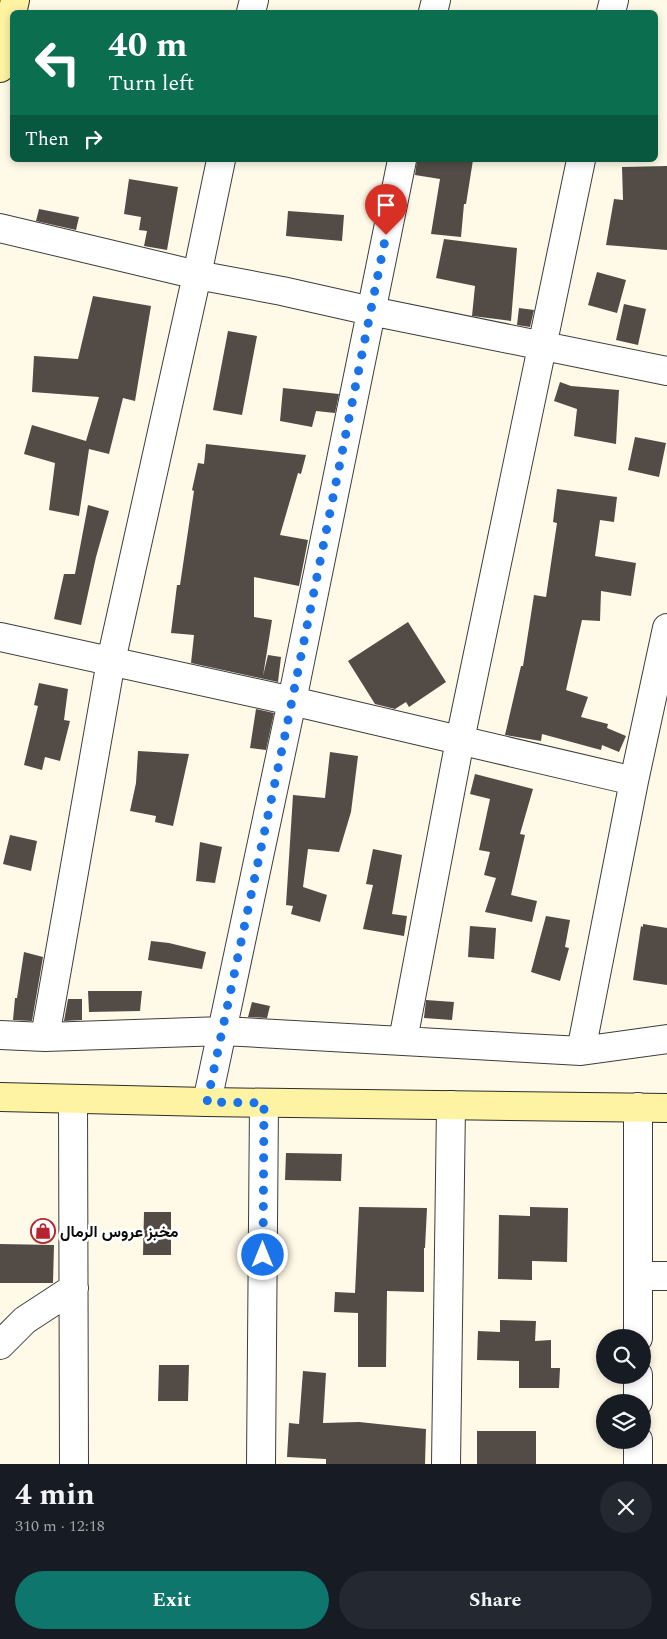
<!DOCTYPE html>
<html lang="en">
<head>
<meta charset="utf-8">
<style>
  body { margin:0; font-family:Spectral,Vazirmatn,serif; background:#242831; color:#f1f3f6; height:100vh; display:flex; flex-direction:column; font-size:19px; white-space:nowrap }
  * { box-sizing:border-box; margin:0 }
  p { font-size:16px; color:#9ea1a6 }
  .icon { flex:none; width:28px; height:28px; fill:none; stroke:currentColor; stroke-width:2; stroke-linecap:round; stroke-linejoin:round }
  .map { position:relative; height:1464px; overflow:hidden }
  .panel { display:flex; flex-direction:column; background:#171b24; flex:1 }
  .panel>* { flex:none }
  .hud { position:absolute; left:10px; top:10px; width:648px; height:152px; border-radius:8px; box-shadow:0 2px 8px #0003; background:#0b6e4f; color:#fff; overflow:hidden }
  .tools { position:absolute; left:596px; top:1329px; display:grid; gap:10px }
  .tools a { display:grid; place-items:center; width:55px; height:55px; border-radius:50%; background:#171b24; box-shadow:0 2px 8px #0003; font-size:25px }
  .pin { position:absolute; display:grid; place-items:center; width:42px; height:42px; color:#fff; margin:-51px -21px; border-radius:50% 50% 50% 0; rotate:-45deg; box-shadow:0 0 5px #0007 }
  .pin .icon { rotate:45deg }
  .me { position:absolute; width:55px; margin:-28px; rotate:0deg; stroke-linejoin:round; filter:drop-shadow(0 0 4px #0008) }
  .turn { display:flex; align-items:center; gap:18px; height:105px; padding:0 15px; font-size:22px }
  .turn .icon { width:65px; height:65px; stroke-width:2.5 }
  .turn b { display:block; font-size:35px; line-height:42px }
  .then { display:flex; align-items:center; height:48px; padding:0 15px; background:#0003; gap:10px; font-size:19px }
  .round { display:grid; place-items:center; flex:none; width:52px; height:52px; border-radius:26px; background:#242831 }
  .head { display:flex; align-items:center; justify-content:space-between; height:85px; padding:0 15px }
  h1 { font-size:30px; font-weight:700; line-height:38px }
  .primary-button { display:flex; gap:10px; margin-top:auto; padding:10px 15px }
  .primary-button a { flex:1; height:58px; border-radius:30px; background:#0f766e; color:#fff; font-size:20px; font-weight:700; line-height:58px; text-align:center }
  .primary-button a+a { background:#242831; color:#f1f3f6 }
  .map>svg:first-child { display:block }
</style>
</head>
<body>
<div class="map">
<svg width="667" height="1464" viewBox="0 0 667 1464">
  <rect width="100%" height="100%" fill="#fffae7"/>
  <path fill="#524b46" d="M417 160H473L466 204H464L461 237 431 234 440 179 415 175Z
    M667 166V250L606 245 614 199 623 200 622 167Z
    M129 179 178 187 167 250 144 246 147 231 139 230 141 217 124 214Z
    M39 209 79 217 76 230 36 221Z
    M288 211 344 215 342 241 286 236Z
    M444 239 517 248 511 321 472 316 475 286 436 278Z
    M597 272 626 280 617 313 588 305Z
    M93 296 151 306 135 401 123 398 109 454 89 449 79 516 49 510 55 463 24 454 32 425 86 441 99 397 32 392 34 356 78 359Z
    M624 304 646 309 638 345 616 340Z
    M519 308 534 310 530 327 517 325Z
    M228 331 257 336 242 415 213 410Z
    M560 382 571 386 619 390 616 444 574 436 577 409 554 401Z
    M283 388 339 394 335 413 316 411 312 427 280 421Z
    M635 437 666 443 659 477 628 470Z
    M206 444 306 455 301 474 298 473 280 535 308 540 299 586 254 577V617L272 620 263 676 268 655 281 657 278 682 191 663 194 635 171 633 177 585H180L194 491 192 490 198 463 204 464Z
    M557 489 617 497 614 522 600 520 595 556 636 563 631 596 601 591 600 621 582 620 566 690 588 697 581 717 608 724 607 728 626 736 619 752 602 745 601 750 542 734 541 741 505 735 521 666H523L534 595 546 597 557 523 553 522Z
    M88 505 109 511 96 557 81 625 54 619 64 574H75Z
    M408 622 446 682 409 707 406 702 395 709 375 704 348 661Z
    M39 683 68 689 64 720 70 721 60 761 45 757 42 770 24 765 38 706 34 705Z
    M256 709 274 713 266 750 250 748Z
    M138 751 189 754 173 826 155 822 156 816 130 811 136 783Z
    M330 752 358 756 351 812 339 852 308 849 303 887 327 895 320 922 291 914 293 906 286 905 293 795 325 798Z
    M475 774 533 789 520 834 525 835 511 895 537 901 532 922 485 912 496 878 484 875 490 852 479 850 490 799 470 794Z
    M10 835 37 841 31 871 3 864Z
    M200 842 222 847 215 883 196 881Z
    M373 849 402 855 392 914 407 916 404 936 363 929 373 885 366 884Z
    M546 916 570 920 565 947 569 948 560 981 531 972Z
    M643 924 667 928V985L633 980 641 926 643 927Z
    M470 926 496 928 494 959 468 957Z
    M151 941 169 943 206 952 202 969 148 960Z
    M24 952 43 957 32 1021 13 1020 15 998H17Z
    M88 991H142L140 1011 89 1012Z
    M68 999H82V1020L64 1021Z
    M426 1000 454 1002 452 1020 424 1018Z
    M252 1002 270 1006 267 1018 248 1017Z
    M286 1153 342 1154 341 1181 285 1180Z
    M359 1207 427 1208 425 1248H424V1292L387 1291 386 1367H358V1313L334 1312 335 1292 355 1293Z
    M530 1207 568 1208 567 1262 532 1261V1280L498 1279 499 1215 530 1216Z
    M144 1212H171V1255H143Z
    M0 1244 54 1245 53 1283H0Z
    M500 1320 536 1321 535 1341 551 1340V1368H560L559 1388H519V1361L477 1360 478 1331 500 1332Z
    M159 1365H189L188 1401H158Z
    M303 1371 326 1373 323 1423 359 1422 426 1429 425 1464H326V1459L287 1457 289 1423 299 1424Z
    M477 1431H536V1464H477Z"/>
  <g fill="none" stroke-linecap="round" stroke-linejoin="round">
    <defs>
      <path id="street" d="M251 12 254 0
        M433 12 436 0
        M611 12 614 0
        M0 228 197 275 282 291 371 311 667 371
        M0 637 292 701 634 781
        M0 1035 45 1037 223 1031 581 1051 667 1039
        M45 1037 111 661 197 275 221 160
        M403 1040 460 740 581 160
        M581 1051 634 781 667 628
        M73 1099 74 1464
        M207 1102 292 701 402 160
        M638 1276H667
        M638 1338V1107
        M0 1345 25 1320 74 1288
        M638 1402V1375
        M261 1464 264 1103
        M446 1464 451 1105
        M638 1464V1440"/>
      <path id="secondary" d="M0 68 15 0
        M0 1097 207 1102 667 1108"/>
    </defs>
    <use href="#street" stroke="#3d3d3d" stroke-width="30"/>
    <use href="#secondary" stroke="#2c2c2c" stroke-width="30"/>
    <use href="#street" stroke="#fff" stroke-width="28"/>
    <use href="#secondary" stroke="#fef3a2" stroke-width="28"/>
  </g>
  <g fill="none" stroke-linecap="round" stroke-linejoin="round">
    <path stroke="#1a73e8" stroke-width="9" stroke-dasharray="0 16.2" d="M263 1255 264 1103 207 1102 284 740 386 235"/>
  </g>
  <defs>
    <symbol id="shop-ring" viewBox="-11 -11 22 22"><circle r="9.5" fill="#fff" stroke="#b6252d" stroke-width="1.5"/><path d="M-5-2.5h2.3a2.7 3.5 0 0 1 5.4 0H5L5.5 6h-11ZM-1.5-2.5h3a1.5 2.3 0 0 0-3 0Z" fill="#b6252d"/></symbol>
  </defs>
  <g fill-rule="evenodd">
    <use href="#shop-ring" x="29" y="1217" width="28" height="28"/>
  </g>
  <g text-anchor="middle" stroke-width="5" stroke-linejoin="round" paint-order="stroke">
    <g font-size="16" font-weight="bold" fill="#0a0a0a" stroke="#fff" text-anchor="start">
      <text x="60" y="1237">مخبز عروس الرمال</text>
    </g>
  </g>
</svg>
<div class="tools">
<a><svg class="icon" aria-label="search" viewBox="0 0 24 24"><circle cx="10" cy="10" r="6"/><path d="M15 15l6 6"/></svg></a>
<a><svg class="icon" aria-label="layers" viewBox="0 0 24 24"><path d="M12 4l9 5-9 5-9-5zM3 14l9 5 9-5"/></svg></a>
</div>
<div class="pin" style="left:386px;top:235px;background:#d93025"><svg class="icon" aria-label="arrive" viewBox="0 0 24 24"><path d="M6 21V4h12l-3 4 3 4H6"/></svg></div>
<svg class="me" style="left:263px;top:1255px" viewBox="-20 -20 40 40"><circle r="17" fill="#1a73e8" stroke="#fff" stroke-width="3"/><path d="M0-11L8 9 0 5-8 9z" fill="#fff"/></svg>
<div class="hud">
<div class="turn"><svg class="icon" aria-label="left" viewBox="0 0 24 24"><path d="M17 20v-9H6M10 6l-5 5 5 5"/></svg><div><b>40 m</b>Turn left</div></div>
<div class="then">Then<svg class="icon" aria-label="right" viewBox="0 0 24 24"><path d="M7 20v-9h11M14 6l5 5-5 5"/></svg></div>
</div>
</div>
<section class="panel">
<div class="head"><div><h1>4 min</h1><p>310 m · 12:18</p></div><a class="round"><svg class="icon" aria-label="close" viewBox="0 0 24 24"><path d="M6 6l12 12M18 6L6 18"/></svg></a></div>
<div class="primary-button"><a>Exit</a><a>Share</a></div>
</section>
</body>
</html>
